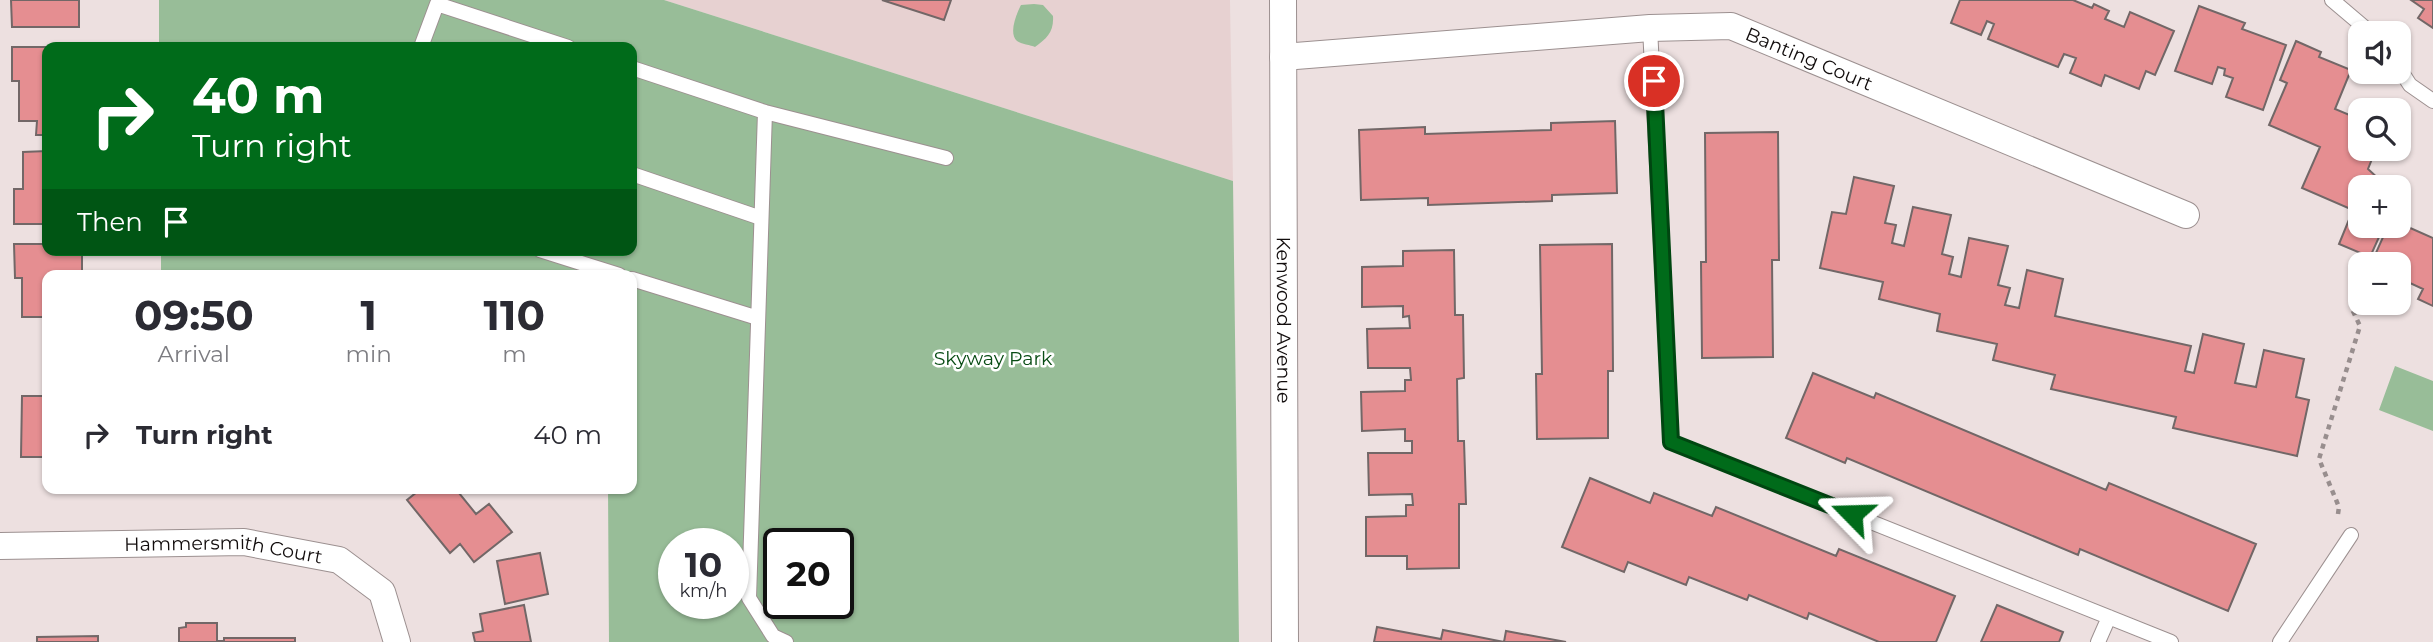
<!DOCTYPE html>
<html lang="en">
<head>
<meta charset="utf-8">
<style>
  body { margin:0; font-family:Montserrat,sans-serif; background:#f2f2f3; color:#2b2b33; height:100vh; display:flex; flex-direction:column; font-size:26px; white-space:nowrap }
  * { box-sizing:border-box; margin:0 }
  p { font-size:23px; color:#7c7c81 }
  .icon { flex:none; width:38px; height:38px; fill:none; stroke:currentColor; stroke-width:2; stroke-linecap:round; stroke-linejoin:round }
  .map { position:relative; flex:1; overflow:hidden }
  .drawer { position:absolute; left:42px; top:270px; width:595px; height:224px; display:flex; flex-direction:column; background:#fff; border-radius:14px; box-shadow:0 2px 5px #0004 }
  .drawer>* { flex:none }
  .guide { position:absolute; left:42px; top:42px; width:595px; height:214px; border-radius:14px; box-shadow:0 2px 5px #0004; background:#006b1a; color:#fff; overflow:hidden }
  .tools { position:absolute; left:2348px; top:21px; display:grid; gap:14px }
  .tools a { display:grid; place-items:center; width:63px; height:63px; border-radius:14px; background:#fff; box-shadow:0 2px 5px #0004; font-size:35px }
  .speed { position:absolute; left:658px; top:528px; display:flex; gap:14px; font-size:35px; font-weight:700; text-align:center }
  .speed>* { display:grid; place-content:center; width:91px; height:91px; border-radius:50%; background:#fff; box-shadow:0 2px 5px #0004; line-height:1 }
  .speed small { font-size:18px; font-weight:400 }
  .speed .limit { border:4px solid #111; border-radius:10px; background:#fff; color:#111 }
  .pin { position:absolute; display:grid; place-items:center; width:60px; height:60px; color:#fff; margin:-30px; border:4px solid #fff; border-radius:50%; box-shadow:0 2px 7px #0007 }
  .me { position:absolute; width:77px; margin:-38px; rotate:292deg; stroke-linejoin:round; filter:drop-shadow(0 0 5px #0008) }
  .turn { display:flex; align-items:center; gap:24px; height:147px; padding:0 35px; font-size:32px }
  .turn .icon { width:91px; height:91px; stroke-width:2.5 }
  .turn b { display:block; font-size:49px; line-height:60px }
  .then { display:flex; align-items:center; height:66px; padding:0 35px; background:#0003; gap:14px; font-size:26px }
  .eta { display:flex; justify-content:space-evenly; align-items:center; height:119px; text-align:center }
  .eta b { font-size:42px; font-weight:700; line-height:49px }
  ul { padding:0; list-style:none }
  li { display:flex; align-items:center; gap:21px; height:91px; padding:0 35px }
  li div { flex:1 }
  li b { display:block; font-size:26px }
  li em { font-style:normal }
  .map>svg:first-child { display:block }
</style>
</head>
<body>
<div class="map">
<svg width="2433" height="642" viewBox="0 0 2433 642">
  <rect width="100%" height="100%" fill="#ede0e0"/>
  <path fill="#e7d1d1" d="M664 0H1230L1233 181Z"/>
  <path fill="#98bd98" fill-rule="evenodd" d="M159 0H664L1233 181 1239 642H609L608 488H632V275H161V250H632V47H159ZM674 544H733V604H674ZM779 544H838V604H779Z
    M1034 4 1043 5 1053 16C1054 32 1047 38 1035 47 1031 45 1021 44 1017 41 1008 33 1017 13 1021 5Z
    M2395 366 2433 381V431L2379 410Z"/>
  <path fill="#e58e91" stroke="#726767" stroke-width="2" d="M11 0H79V27H12Z
    M882 0H951L944 20Z
    M1960 0H2073L2092 8 2094 4 2109 11 2105 19 2124 27 2130 12 2174 31 2155 75 2146 71 2139 89 2105 75 2101 86 2070 73 2076 58 2064 54 2058 67 1988 39 1994 24 1987 21 1981 35 1951 23Z
    M2411 0H2433V28L2418 18 2424 9Z
    M2199 6 2245 23 2242 29 2286 45 2263 110 2226 97 2233 78 2224 75 2225 69 2218 67 2212 84 2175 71Z
    M2296 41 2321 52 2319 57 2351 70 2335 109 2352 116 2350 122 2361 127V149H2376L2368 169 2381 181 2378 187H2361V226H2384L2370 257 2339 244 2353 210 2302 188 2320 147 2269 125 2287 83 2280 80Z
    M12 47H79H47V135H36L37 121H19V81H12Z
    M1615 121 1617 193 1552 195V201L1428 205V198L1361 200 1359 130 1425 127V134L1551 130V123Z
    M1778 132 1779 260H1772L1773 357 1702 358 1701 262H1706L1705 133Z
    M47 151V224H14V189H23V152Z
    M1854 177 1894 186 1885 223 1896 225 1892 243 1904 246 1913 207 1951 215 1942 254 1953 257 1949 274 1961 277 1969 238 2008 246 1998 285 2010 288 2005 305 2019 308 2027 270 2063 279 2055 316 2191 346 2185 371 2194 373 2203 334 2244 344 2235 383 2256 387 2264 350 2304 359 2296 397 2309 400 2297 456 2173 428 2176 417 2051 389 2055 375 1993 360 1997 344 1937 331 1940 314 1879 299 1883 282 1820 268 1832 212 1846 214Z
    M2399 223 2433 238V306L2418 299 2423 289 2408 282 2399 300V264H2371L2388 226H2399Z
    M14 244H47V250H82V275H47V317H22V278H15Z
    M1612 244 1613 371H1608V438L1537 439 1536 374H1542L1540 245Z
    M1454 250 1455 315H1463L1464 378 1457 379 1458 441H1464L1466 504H1459V568L1407 569V556H1366V517L1406 516V505H1413L1412 494 1369 495 1368 453H1412V441H1405V429L1362 431 1361 392 1405 391V380H1411L1410 368H1368L1367 329 1410 328 1409 316 1403 317V306L1362 307V267L1403 266V251Z
    M1813 373 1874 398 1876 393 2106 490 2109 483 2256 544 2228 611 2080 549 2078 555 1847 458 1845 463 1786 438Z
    M22 396H47V457H21Z
    M1590 478 1650 503 1654 493 1712 516 1716 507 1836 556 1839 549 1955 596 1936 642H1879L1809 613 1807 619 1749 595 1747 600 1689 577 1686 585 1628 562 1624 572 1562 547Z
    M422 488H455L476 514 489 504 512 532 474 562 460 544 450 553 407 500Z
    M540 553 548 594 505 604 497 561Z
    M524 605 531 642H475L473 633 483 631 480 614Z
    M1997 605 2063 632 2059 642H1981Z
    M186 623H217V641H224V638H295V642H179V628L186 627Z
    M1377 627 1441 639 1443 630 1504 642 1506 631 1566 642H1374Z
    M98 636V642H37V637Z"/>
  <g fill="none" stroke-linecap="round" stroke-linejoin="round">
    <defs>
      <path id="lane" d="M2332 0 2371 33
        M1650 28 1671 442 2171 642
        M421 47 437 4 568 47
        M632 68 765 112 946 158
        M2399 68 2410 85 2433 101
        M765 112 749 598 773 636 786 642
        M632 174 761 218
        M540 250 619 275
        M632 279 758 318
        M2098 642 2109 617
        M2280 642 2351 535"/>
      <g id="street">
        <path id="s1" d="M1283 0 1285 642"/>
        <path id="s2" d="M1283 57 1650 28 1731 26 2186 215"/>
        <path id="s3" d="M0 546 244 542 339 560 382 592 397 642"/>
      </g>
    </defs>
    <use href="#lane" stroke="#9c9090" stroke-width="16"/>
    <use href="#street" stroke="#9c9090" stroke-width="28"/>
    <path stroke="#988e8e" stroke-width="4.5" stroke-dasharray="5 5" stroke-linecap="butt" d="M2338 514 2339 507 2319 459 2360 326 2351 307"/>
    <use href="#lane" stroke="#fff" stroke-width="14"/>
    <use href="#street" stroke="#fff" stroke-width="26"/>
  </g>
  <g fill="none" stroke-linecap="round" stroke-linejoin="round">
    <defs>
      <path id="route" d="M1654 81 1671 442 1852 514"/>
    </defs>
    <use href="#route" stroke="#004611" stroke-width="18"/>
    <use href="#route" stroke="#006b1a" stroke-width="12"/>
  </g>
  <g text-anchor="middle" stroke-width="5" stroke-linejoin="round" paint-order="stroke">
    <g font-size="19" fill="#110c0c" stroke="#fff">
      <text dy="7" stroke="none"><textPath href="#s2" startOffset="534">Banting Court</textPath></text>
      <text dy="7" stroke="none"><textPath href="#s1" startOffset="320">Kenwood Avenue</textPath></text>
      <text dy="7" stroke="none"><textPath href="#s3" startOffset="224">Hammersmith Court</textPath></text>
    </g>
    <g font-size="19" fill="#084c14" stroke="#fff">
      <text x="993" y="365">Skyway Park</text>
    </g>
  </g>
</svg>
<div class="tools">
<a><svg class="icon" aria-label="sound" viewBox="0 0 24 24"><path d="M4 9h4l5-4v14l-5-4H4zM17 9q2 3 0 6"/></svg></a>
<a><svg class="icon" aria-label="search" viewBox="0 0 24 24"><circle cx="10" cy="10" r="6"/><path d="M15 15l6 6"/></svg></a>
<a>+</a>
<a>−</a>
</div>
<div class="speed"><div>10<small>km/h</small></div><div class="limit">20</div></div>
<div class="pin" style="left:1654px;top:81px;background:#d93025"><svg class="icon" aria-label="arrive" viewBox="0 0 24 24"><path d="M6 21V4h12l-3 4 3 4H6"/></svg></div>
<svg class="me" style="left:1852px;top:514px" viewBox="-20 -20 40 40"><path d="M0-17L14 15 0 8-14 15z" fill="#006b1a" stroke="#fff" stroke-width="4"/></svg>
<div class="guide">
<div class="turn"><svg class="icon" aria-label="right" viewBox="0 0 24 24"><path d="M7 20v-9h11M14 6l5 5-5 5"/></svg><div><b>40 m</b>Turn right</div></div>
<div class="then">Then<svg class="icon" aria-label="arrive" viewBox="0 0 24 24"><path d="M6 21V4h12l-3 4 3 4H6"/></svg></div>
</div>
<section class="drawer">
<div class="eta">
<div><b>09:50</b><p>Arrival</p></div>
<div><b>1</b><p>min</p></div>
<div><b>110</b><p>m</p></div>
</div>
<ul>
<li><svg class="icon" aria-label="right" viewBox="0 0 24 24"><path d="M7 20v-9h11M14 6l5 5-5 5"/></svg><div><b>Turn right</b></div><em>40 m</em></li>
</ul>
</section>
</div>
</body>
</html>
